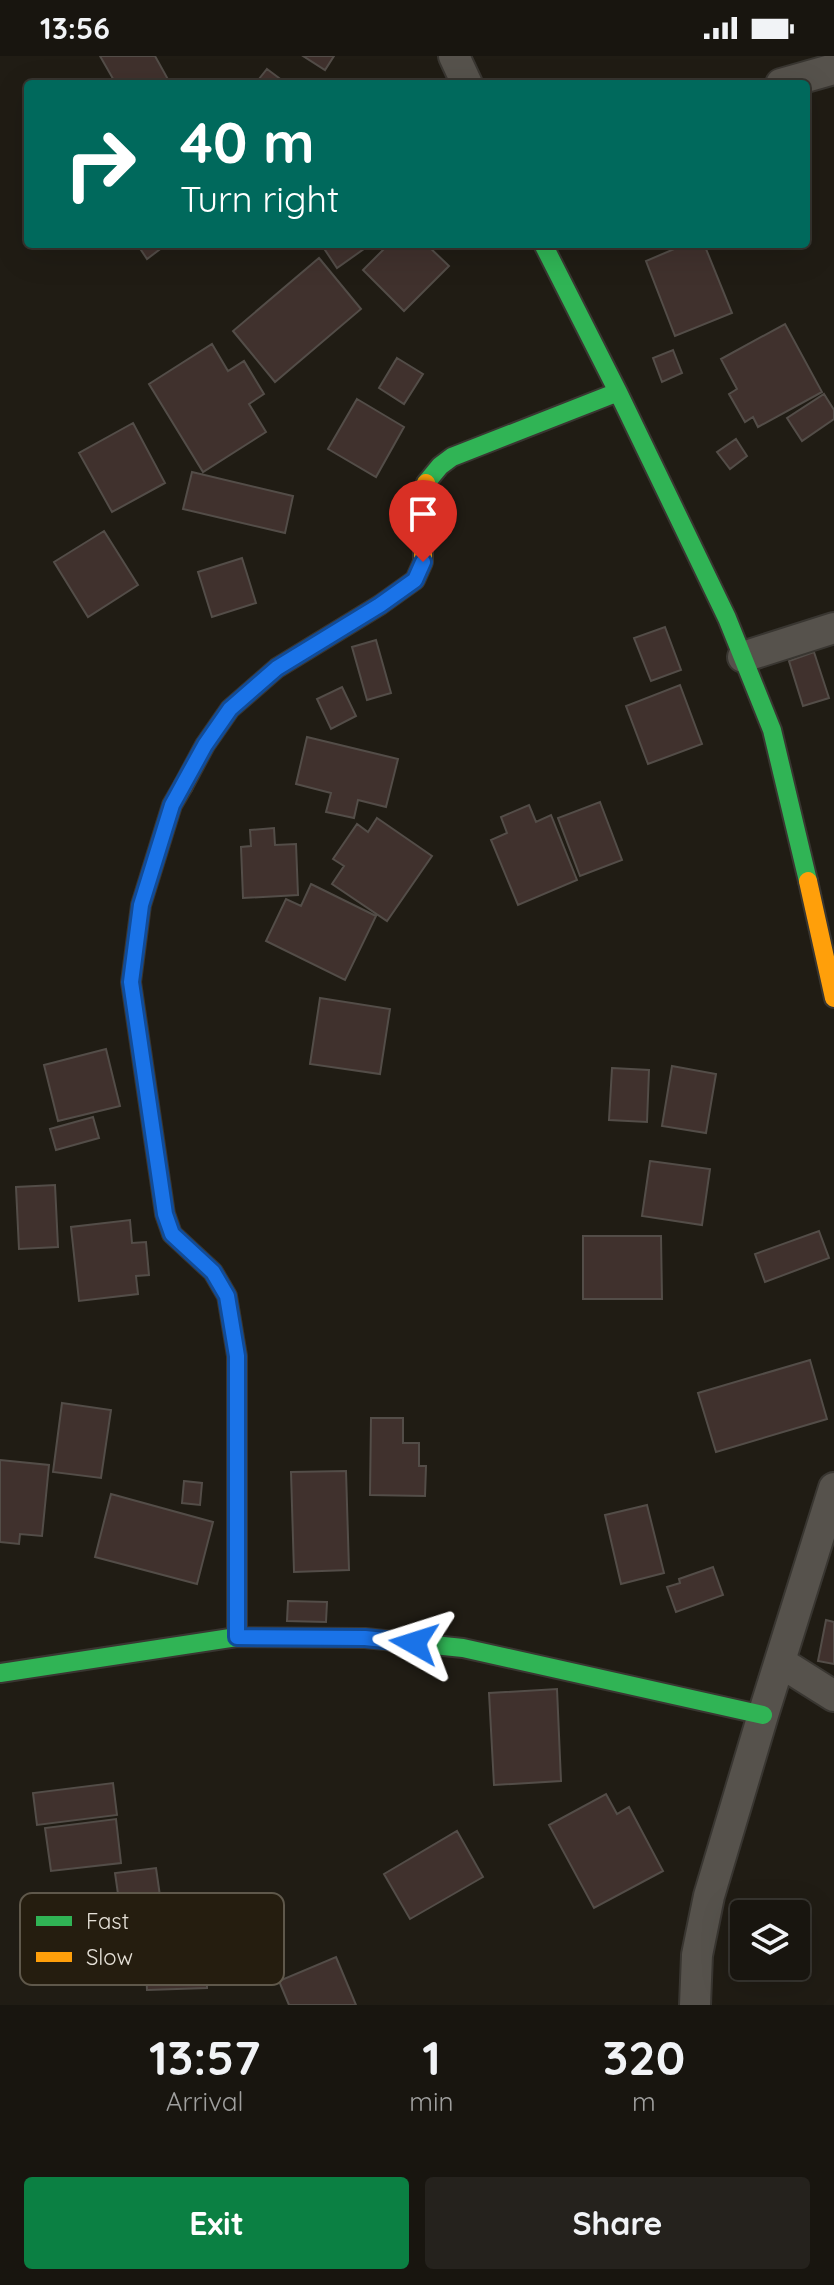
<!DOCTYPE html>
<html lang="en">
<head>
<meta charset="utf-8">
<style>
  body { margin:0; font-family:Quicksand,sans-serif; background:#25221d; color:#f1f3f6; height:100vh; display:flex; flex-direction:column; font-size:30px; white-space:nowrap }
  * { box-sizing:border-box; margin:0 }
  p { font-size:26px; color:#9f9f9e }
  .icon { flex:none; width:44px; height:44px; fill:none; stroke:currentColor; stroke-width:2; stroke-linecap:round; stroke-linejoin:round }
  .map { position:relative; height:1949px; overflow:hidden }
  .sheet { display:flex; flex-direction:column; background:#18150f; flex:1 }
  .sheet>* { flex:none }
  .top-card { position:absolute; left:24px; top:24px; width:786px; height:168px; border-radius:8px; box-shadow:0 8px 32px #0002,0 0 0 2px #36342f; background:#00695c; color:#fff; overflow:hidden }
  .fabs { position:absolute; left:730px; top:1844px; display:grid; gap:16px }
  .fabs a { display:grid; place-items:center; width:80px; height:80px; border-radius:8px; background:#18150f; box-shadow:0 8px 32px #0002,0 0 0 2px #36342f; font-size:40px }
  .pin { position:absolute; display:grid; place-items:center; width:68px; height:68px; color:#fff; margin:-82px -34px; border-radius:50% 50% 50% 0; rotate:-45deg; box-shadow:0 0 8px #0007 }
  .pin .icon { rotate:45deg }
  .me { position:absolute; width:88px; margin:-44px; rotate:276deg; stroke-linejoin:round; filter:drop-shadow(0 0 6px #0008) }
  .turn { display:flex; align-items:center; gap:28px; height:168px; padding:0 24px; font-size:36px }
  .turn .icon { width:104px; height:104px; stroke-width:2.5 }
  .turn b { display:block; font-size:56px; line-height:68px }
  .eta { display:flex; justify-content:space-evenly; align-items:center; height:136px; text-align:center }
  .eta b { font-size:48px; font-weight:700; line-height:56px }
  .button { display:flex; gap:16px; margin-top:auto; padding:16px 24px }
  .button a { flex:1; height:92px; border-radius:8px; background:#0b8043; color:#fff; font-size:32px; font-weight:700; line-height:92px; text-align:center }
  .button a+a { background:#25221d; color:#f1f3f6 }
  .status { display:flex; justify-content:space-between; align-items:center; height:56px; padding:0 40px; background:#18150f; direction:ltr }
  .status svg { height:22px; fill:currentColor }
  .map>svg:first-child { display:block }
</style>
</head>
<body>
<div class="status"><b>13:56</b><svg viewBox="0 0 49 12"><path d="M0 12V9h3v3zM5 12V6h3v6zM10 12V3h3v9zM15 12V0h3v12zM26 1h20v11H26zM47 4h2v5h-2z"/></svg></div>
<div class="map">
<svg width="834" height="1949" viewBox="0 0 834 1949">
  <rect width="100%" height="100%" fill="#201c14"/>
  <path fill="#40312d" stroke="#534d48" stroke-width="2" d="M100 0H155L170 27 116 28Z
    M303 0H334L325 14Z
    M267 13 287 28H255Z
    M137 188H167L147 203Z
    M321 188H371L337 212Z
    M389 188H426L449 210 404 255 363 214Z
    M686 188H704L732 257 675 280 646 205Z
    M319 202 361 253 275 326 233 275Z
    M785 268 822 336 758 371 753 361 745 366 729 338 737 333 721 303Z
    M212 288 228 315 244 305 264 338 249 348 266 376 203 416 149 328Z
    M673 294 682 317 662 326 653 302Z
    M397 302 423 318 404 348 379 332Z
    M824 338 834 354V363L802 385 787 362Z
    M357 343 404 371 376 421 328 393Z
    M133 367 165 427 112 456 79 397Z
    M736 383 747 400 730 413 717 396Z
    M192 416 293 440 285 477 183 453Z
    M104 475 138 529 88 561 54 506Z
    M242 502 256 547 212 561 198 516Z
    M665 571 681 614 651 625 634 582Z
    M376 584 391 637 367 644 352 591Z
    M814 596 829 642 803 650 789 605Z
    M680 629 702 688 648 708 626 650Z
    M342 631 356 660 331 673 317 643Z
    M307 681 398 703 386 751 358 744 354 762 326 756 331 737 296 728Z
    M600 746 622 804 580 820 558 762Z
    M529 749 536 766 551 759 577 824 518 849 491 784 507 777 501 761Z
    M377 762 432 800 387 865 332 828 344 810 333 803 357 768 368 776Z
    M274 772 275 789 296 788 298 839 243 842 241 791 251 790 250 774Z
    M311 828 376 860 345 924 266 885 286 843 301 850Z
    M320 942 390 953 380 1018 310 1008Z
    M106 993 120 1050 58 1065 44 1009Z
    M672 1010 716 1018 706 1077 662 1070Z
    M612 1012 649 1014 647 1066 609 1064Z
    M93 1061 99 1082 56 1094 50 1073Z
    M650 1105 710 1113 702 1169 642 1160Z
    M55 1129 58 1191 19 1193 16 1131Z
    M130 1164 132 1187 146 1186 149 1219 136 1220 138 1238 79 1245 71 1171Z
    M819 1175 829 1202 765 1226 755 1198Z
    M583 1180H661L662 1243H583Z
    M810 1304 827 1363 716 1396 698 1337Z
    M62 1347 111 1354 101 1422 53 1416Z
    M371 1362H403V1387H419V1410H426L425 1440 370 1439Z
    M0 1404 49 1409 42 1480 20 1478 19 1488 0 1486Z
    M346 1415 349 1514 294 1516 291 1416Z
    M184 1425 202 1427 200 1449 182 1447Z
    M111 1438 213 1466 197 1528 95 1501Z
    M647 1449 664 1517 621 1528 605 1459Z
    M713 1511 723 1539 676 1556 667 1531 680 1527 679 1523Z
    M288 1545 327 1546 326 1566 287 1565Z
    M826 1564 834 1566V1608L818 1605Z
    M557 1633 561 1725 494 1729 489 1637Z
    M113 1727 117 1759 37 1769 33 1737Z
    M606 1738 617 1758 629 1751 663 1815 594 1852 549 1769Z
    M116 1763 121 1807 51 1815 45 1772Z
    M457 1775 483 1821 410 1863 384 1818Z
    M156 1812 162 1854 121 1859 115 1817Z
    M206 1887 207 1932 147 1934 145 1889Z
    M336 1901 356 1949H289L279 1925Z"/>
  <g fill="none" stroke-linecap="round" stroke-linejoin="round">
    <defs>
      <path id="street" d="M454 0 467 28
        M781 28 834 13
        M743 601 834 572
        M780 1606 834 1640
        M695 1949 697 1899 709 1840 763 1659 834 1432"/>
      <path id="fast" d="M543 188 618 336 727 562 772 674 808 825
        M426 427 440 410 452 401 618 336
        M183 730 172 749 141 849 131 926 165 1158 172 1178 213 1216 227 1240 237 1300V1581
        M0 1617 237 1581 365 1582 463 1592 763 1659"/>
      <path id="slow" d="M183 730 205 689 230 653 277 612 380 549 415 524 423 506V489L418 462 426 427
        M808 825 834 942"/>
    </defs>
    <use href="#street" stroke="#393631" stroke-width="34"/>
    <use href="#fast" stroke="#393631" stroke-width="22"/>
    <use href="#slow" stroke="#393631" stroke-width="22"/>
    <use href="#street" stroke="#56524c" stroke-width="30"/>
    <use href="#fast" stroke="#30b455" stroke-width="18"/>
    <use href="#slow" stroke="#ff9f0a" stroke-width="18"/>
  </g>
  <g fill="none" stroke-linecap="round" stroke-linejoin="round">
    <defs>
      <path id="route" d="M414 1587 365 1582 237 1581V1300L227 1240 213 1216 172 1178 165 1158 131 926 141 849 172 749 205 689 230 653 277 612 380 549 415 524 423 506"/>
    </defs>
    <use href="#route" stroke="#114b97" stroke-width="20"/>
    <use href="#route" stroke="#1a73e8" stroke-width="14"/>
  </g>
  <rect x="20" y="1837" width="264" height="92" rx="12" fill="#251d0f" stroke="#5f584b" stroke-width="2"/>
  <rect x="36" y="1860" width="36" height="10" fill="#30b455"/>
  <rect x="36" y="1896" width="36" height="10" fill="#ff9f0a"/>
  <g font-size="22" fill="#e6e1d8">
    <text x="86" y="1873">Fast</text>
    <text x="86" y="1909">Slow</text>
  </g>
</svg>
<div class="fabs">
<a><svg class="icon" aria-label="layers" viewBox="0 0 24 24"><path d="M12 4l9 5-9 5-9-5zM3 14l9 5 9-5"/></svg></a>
</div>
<div class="pin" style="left:423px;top:506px;background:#d93025"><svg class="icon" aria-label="arrive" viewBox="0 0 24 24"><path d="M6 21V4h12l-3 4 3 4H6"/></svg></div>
<svg class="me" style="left:414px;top:1587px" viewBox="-20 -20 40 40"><path d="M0-17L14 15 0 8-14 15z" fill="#1a73e8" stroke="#fff" stroke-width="4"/></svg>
<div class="top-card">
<div class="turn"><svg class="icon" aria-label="right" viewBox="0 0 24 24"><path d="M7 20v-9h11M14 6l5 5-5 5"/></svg><div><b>40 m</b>Turn right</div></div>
</div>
</div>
<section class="sheet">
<div class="eta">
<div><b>13:57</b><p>Arrival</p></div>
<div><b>1</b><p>min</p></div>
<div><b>320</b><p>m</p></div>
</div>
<div class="button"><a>Exit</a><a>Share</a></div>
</section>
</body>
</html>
